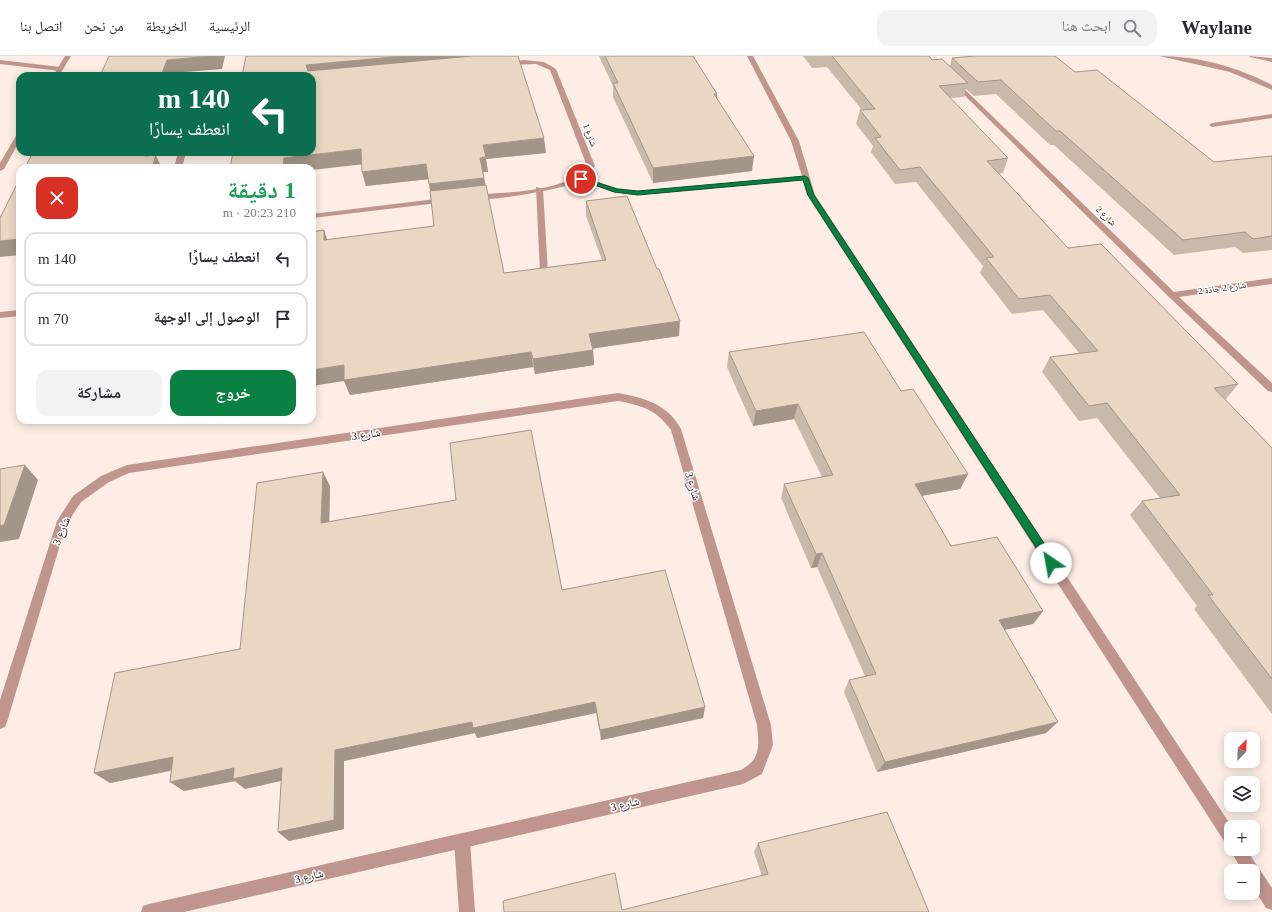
<!DOCTYPE html>
<html lang="ar">
<head>
<meta charset="utf-8">
<style>
  body { margin:0; font-family:"Times New Roman","Noto Naskh Arabic",serif; background:#f2f2f3; color:#2b2b33; direction:rtl; height:100vh; display:flex; flex-direction:column; font-size:15px; white-space:nowrap }
  * { box-sizing:border-box; margin:0 }
  p { font-size:13px; color:#7c7c81 }
  .icon { flex:none; width:22px; height:22px; fill:none; stroke:currentColor; stroke-width:2; stroke-linecap:round; stroke-linejoin:round }
  .map { position:relative; flex:1; overflow:hidden; direction:ltr }
  .panel { position:absolute; left:16px; top:108px; width:300px; height:260px; display:flex; flex-direction:column; background:#fff; border-radius:12px; box-shadow:0 2px 10px #0003; direction:rtl }
  .panel>* { flex:none }
  .banner { position:absolute; left:16px; top:16px; width:300px; height:84px; border-radius:12px; box-shadow:0 2px 10px #0003; direction:rtl; background:#0b6e4f; color:#fff; overflow:hidden }
  .needle { width:26px; rotate:23deg }
  .controls { position:absolute; left:1224px; top:676px; display:grid; gap:8px }
  .controls a { display:grid; place-items:center; width:36px; height:36px; border-radius:8px; background:#fff; box-shadow:0 2px 10px #0003; font-size:20px }
  .pin { position:absolute; display:grid; place-items:center; width:34px; height:34px; color:#fff; margin:-17px; border:2px solid #fff; border-radius:50%; box-shadow:0 1px 4px #0007 }
  .me { position:absolute; width:44px; margin:-22px; rotate:327deg; stroke-linejoin:round; filter:drop-shadow(0 0 3px #0008) }
  .turn { display:flex; align-items:center; gap:14px; height:84px; padding:0 20px; font-size:18px }
  .turn .icon { width:52px; height:52px; stroke-width:2.5 }
  .turn b { display:block; font-size:28px; line-height:34px }
  .round { display:grid; place-items:center; flex:none; width:42px; height:42px; border-radius:12px; background:#f2f2f3 }
  .head { display:flex; align-items:center; justify-content:space-between; height:68px; padding:0 20px }
  h1 { font-size:24px; font-weight:700; line-height:30px; color:#1e9e55 }
  .primary-button { display:flex; gap:8px; margin-top:auto; padding:8px 20px }
  .primary-button a { flex:1; height:46px; border-radius:12px; background:#0b8043; color:#fff; font-size:16px; font-weight:700; line-height:46px; text-align:center }
  .primary-button a+a { background:#f2f2f3; color:#2b2b33 }
  ul { padding:0; list-style:none }
  li { display:flex; align-items:center; gap:12px; height:54px; margin:0 8px 6px; padding:0 12px; border:2px solid #e1e1e2; border-radius:12px }
  li div { flex:1 }
  li b { display:block; font-size:15px }
  li em { font-style:normal }
  header { display:flex; align-items:center; gap:24px; box-sizing:border-box; height:56px; padding:0 20px; background:#fff; border-bottom:1px solid #e1e1e2 }
  header strong { font-size:19px }
  nav { display:flex; gap:22px; margin-inline-start:auto; font-size:14px }
  .search { width:280px; height:36px; background:#f2f2f3; display:flex; align-items:center; gap:10px; box-sizing:border-box; padding:0 14px; border-radius:12px; color:#7c7c81; font-size:15px }
  .map>svg:first-child { display:block }
</style>
</head>
<body>
<header>
<strong>Waylane</strong>
<div class="search"><svg class="icon" aria-label="search" viewBox="0 0 24 24"><circle cx="10" cy="10" r="6"/><path d="M15 15l6 6"/></svg>ابحث هنا</div>
<nav><a>الرئيسية</a><a>الخريطة</a><a>من نحن</a><a>اتصل بنا</a></nav>
</header>
<div class="map">
<svg width="1272" height="856" viewBox="0 0 1272 856">
  <rect width="100%" height="100%" fill="#fdede5"/>
  <g fill="none" stroke-linecap="round" stroke-linejoin="round">
    <path fill="#c0958e" fill-rule="evenodd" d="M747 0H753L799 85 815 139 1232 771 1231 793H1246L1272 832V854L1266 852 1253 831V815H1243L1229 793 1231 790 1226 788 807 139 803 124 638 139 613 136 577 123 581 121 617 132 638 135 802 120 791 85Z
      M1159 0C1198 0 1238 11 1272 29V34L1230 16Z
      M0 4 60 11 63 13 60 15 0 8Z
      M1272 58V62L1212 71 1209 69 1212 67Z
      M536 131 543 133 548 217 544 220 540 217Z
      M20 254V260L0 262V256Z
      M462 777 467 780 470 785 475 856H459L454 785 457 780Z"/>
    <path fill="#c0958e" fill-rule="evenodd" d="M65 0H71L59 20H53Z
      M1249 0 1272 2V6L1250 1Z
      M524 4 544 6 556 13 595 110C589 117 585 122 577 126 560 134 487 146 470 143V139H473C505 136 567 137 587 110L550 14 536 8 505 9 502 7Z
      M953 26H957L1174 236 1272 222V228L1179 241 1272 327V336L1268 335 1169 241 953 28Z
      M20 76V84L4 113 0 115V107L17 78Z
      M178 96H186L182 112H174Z
      M444 142 448 144 447 146 312 162V158Z
      M618 337C645 342 667 348 681 373L771 669 773 689 762 718 743 728 184 856H141L143 850 149 848 741 714C761 703 759 690 757 669L671 374C657 354 641 349 618 345L129 417 109 426 81 446 66 469 7 666 5 671 0 673V644L57 465 73 440 101 420 127 409Z"/>
  </g>
  <path fill="#c8b9a8" d="M599 0H693L717 38V43L752 115 653 127 613 41V30Z
    M803 0H929L932 4 950 10 952 2 1075 16 1214 106 1272 100V194L1243 197 1235 191 1174 199 1054 89H1050L996 38 974 40 966 33 964 41 950 42 1008 102 1003 117H999L1068 192 1238 328 1226 343H1225L1272 392V658L1194 553 1197 550 1130 459 1142 445 1160 442 1097 362 1079 365 1042 316 1050 301 1079 297 1043 254 1012 258 980 217 983 210 916 126 895 128 871 96 873 90 856 68 860 54H862L827 11 812 12Z
    M546 97 486 103 488 116H483L504 217 602 204 586 160V145L679 280 593 292 594 309 535 318 533 311 350 339 344 325 328 184 434 170 430 135 428 123 366 130 362 116V108L230 112Z
    M729 296 901 335 968 418 960 433 922 440 951 490 1043 555 1033 568 1004 574 1046 677 877 716 844 636 849 624 865 620 817 511 811 512 781 442 784 428 822 421 794 363 753 370 727 311Z
    M330 430 329 465 562 534 705 651 703 662 601 684 596 657 477 682 475 677 344 705V773L289 785 278 776 281 725 245 733 235 725 184 735 170 726 171 715 110 727 94 717 240 593Z
    M758 787 929 856 622 854 762 820 754 796Z"/>
  <path fill="#a39688" d="M210 0H225L222 13 173 17 172 20H161L167 4Z
    M404 0H516L309 20 306 9Z
    M714 38H717L716 51Z
    M544 82 546 97 486 103 488 116H483L480 102 483 89Z
    M361 93 365 108 312 114V112H283L284 102Z
    M146 96H158L156 100 162 112H151L145 100Z
    M754 100 752 115 653 127V112Z
    M426 108 430 123 366 130 362 116Z
    M484 122 487 136 432 143 429 128Z
    M324 174 329 189 324 184Z
    M20 183V199L0 201V185Z
    M680 265 679 280 590 293 589 278Z
    M593 294 594 309 535 318 533 303Z
    M531 296 533 311 350 339 344 325 312 330V314L344 309Z
    M798 348 794 363 753 370 756 355Z
    M25 409 38 424 19 483 0 486V470Z
    M323 416 330 430 329 480 321 467Z
    M968 418 960 433 909 442 915 428Z
    M822 497 817 511 811 512 816 498Z
    M1043 555 1033 568 989 577 999 564Z
    M595 646 596 657 477 682 475 677 344 705V773L289 785 278 776 335 694 472 666Z
    M705 651 703 662 601 684 600 674Z
    M1058 666 1046 677 877 716 885 706Z
    M173 701 187 711 110 727 94 717Z
    M234 712H282L293 722 245 733 235 725 184 735 170 726Z"/>
  <path fill="#e9d7c3" stroke="#a39688" d="M109 0H210L167 4 161 20H100Z
    M246 0H404L306 9 308 15 472 0H518L544 82 483 89 486 101 480 102 484 122 429 128 426 108 362 116 361 93 284 102 283 112H230L233 96H312V20H242Z
    M605 0H693L717 38H714L754 100 653 112 613 27H618Z
    M832 0H929L932 4 942 3 968 27 939 30 1008 102 987 105 1068 192 1101 188 1238 328 1214 332 1272 392V623L1208 539H1213L1142 445 1180 439 1107 347 1089 350 1050 301 1098 295 1050 239 1019 243 986 202 994 201 920 111 900 114 875 82 881 81 860 54 875 53Z
    M974 0H1055L1075 16 1097 14 1214 106 1272 100V180L1253 183 1245 176 1183 184 1060 75H1056L1001 24 978 26 952 2Z
    M33 96H146L145 100 156 99 152 112H25Z
    M20 122V183L0 185V162Z
    M486 129 504 217 606 204 586 145 627 140 657 213H659L680 265 589 278 593 294 533 303 531 296 344 324V309L312 314V176L324 174V184L434 170 430 135Z
    M864 276 901 335 913 333 968 418 915 428 951 490 997 481 1043 555 999 564 1058 666 885 706 849 624 876 618 822 497 816 498 784 428 833 419 798 348 756 355 729 296Z
    M531 374 562 534 665 514 705 651 600 674 595 646 473 672 472 666 335 694 334 764 278 776 282 712 233 723 234 712 170 726 173 701 94 717 115 617 240 593 257 427 323 416 321 467 456 444 450 387Z
    M25 409 4 469 0 470V413Z
    M887 756 929 856H504L503 845 615 817 622 854 768 818 758 787Z"/>
  <path fill="#0b8043" stroke="#07532c" d="M805 120 808 122 814 139 1055 504 1056 507 1055 510H1048L808 139 803 124 638 139 614 136 578 123 581 121 617 133 638 135Z"/>
  <g text-anchor="middle" stroke-width="3" stroke-linejoin="round" paint-order="stroke">
    <g font-size="9" fill="#1f1611" stroke="#fefefe">
      <text transform="translate(590 79) rotate(69)" y="3">شارع 1</text>
      <text transform="translate(1106 160) rotate(44)" y="3">شارع 2</text>
      <text transform="translate(1222 232) rotate(-8)" y="3">شارع 2 جادة 2</text>
    </g>
    <g font-size="11" fill="#1f1611" stroke="#fefefe">
      <text transform="translate(366 378) rotate(-8)" y="4">شارع 3</text>
      <text transform="translate(693 430) rotate(73)" y="4">شارع 3</text>
      <text transform="translate(61 475) rotate(-68)" y="4">شارع 3</text>
      <text transform="translate(625 748) rotate(-13)" y="4">شارع 3</text>
      <text transform="translate(309 820) rotate(-13)" y="4">شارع 3</text>
    </g>
  </g>
</svg>
<div class="controls">
<a><svg class="needle" viewBox="-14 -14 28 28"><path d="M0-13l5 13h-10z" fill="#e53935"/><path d="M0 13l5-13h-10z" fill="#7c7c81"/></svg></a>
<a><svg class="icon" aria-label="layers" viewBox="0 0 24 24"><path d="M12 4l9 5-9 5-9-5zM3 14l9 5 9-5"/></svg></a>
<a>+</a>
<a>−</a>
</div>
<div class="pin" style="left:581px;top:123px;background:#d93025"><svg class="icon" aria-label="arrive" viewBox="0 0 24 24"><path d="M6 21V4h12l-3 4 3 4H6"/></svg></div>
<svg class="me" style="left:1051px;top:507px" viewBox="-20 -20 40 40"><circle r="19" fill="#fff"/><path d="M0-13L10 11 0 6-10 11z" fill="#0b8043"/></svg>
<div class="banner">
<div class="turn"><svg class="icon" aria-label="left" viewBox="0 0 24 24"><path d="M17 20v-9H6M10 6l-5 5 5 5"/></svg><div><b>140 m</b>انعطف يسارًا</div></div>
</div>
<section class="panel">
<div class="head"><div><h1>1 دقيقة</h1><p>210 m · 20:23</p></div><a class="round" style="background:#d93025;color:#fff"><svg class="icon" aria-label="close" viewBox="0 0 24 24"><path d="M6 6l12 12M18 6L6 18"/></svg></a></div>
<ul>
<li><svg class="icon" aria-label="left" viewBox="0 0 24 24"><path d="M17 20v-9H6M10 6l-5 5 5 5"/></svg><div><b>انعطف يسارًا</b></div><em>140 m</em></li>
<li><svg class="icon" aria-label="arrive" viewBox="0 0 24 24"><path d="M6 21V4h12l-3 4 3 4H6"/></svg><div><b>الوصول إلى الوجهة</b></div><em>70 m</em></li>
</ul>
<div class="primary-button"><a>خروج</a><a>مشاركة</a></div>
</section>
</div>
</body>
</html>
